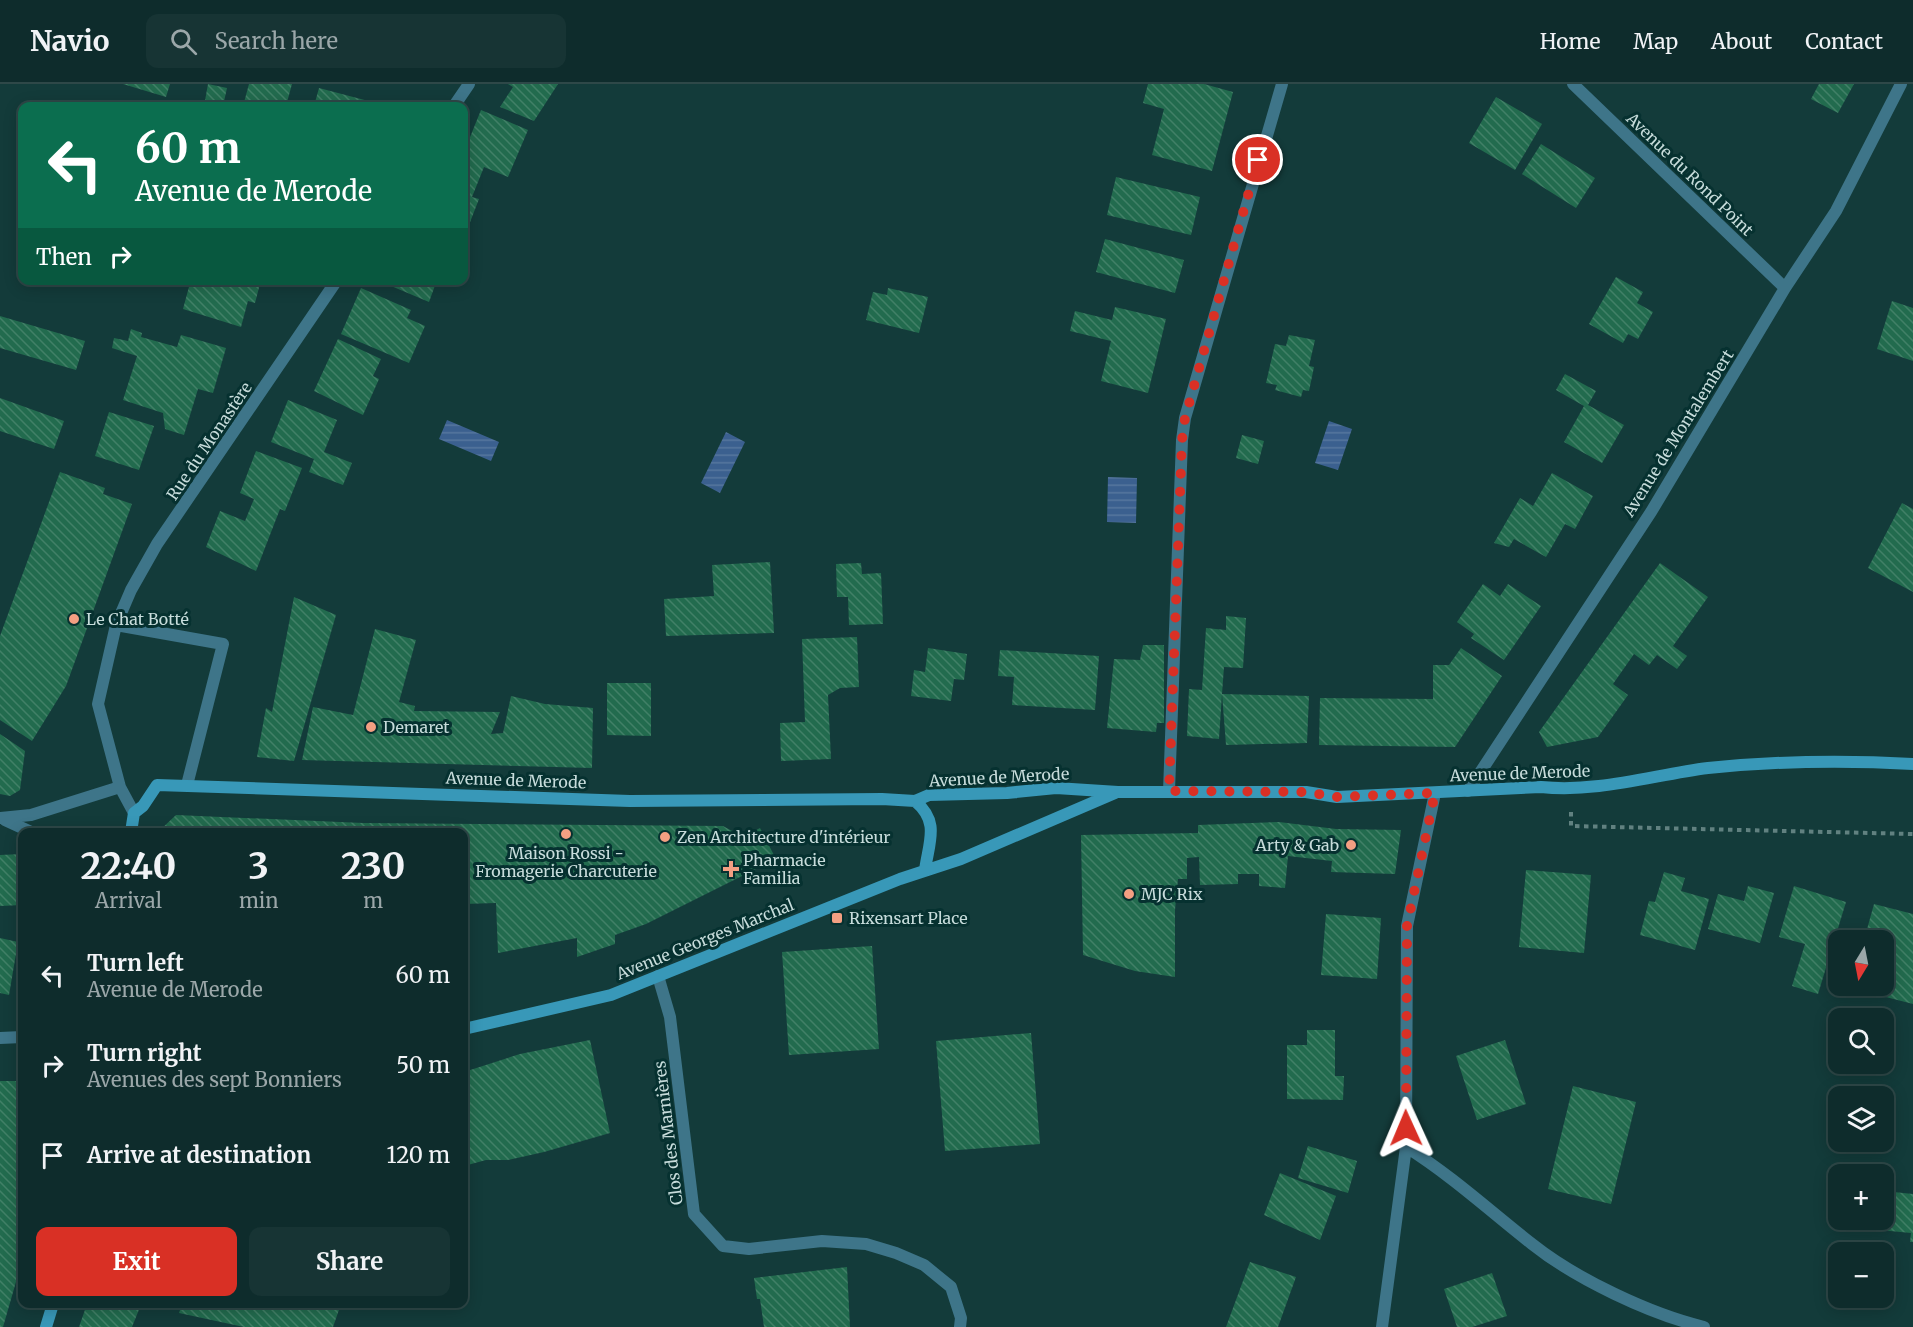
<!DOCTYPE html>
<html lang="en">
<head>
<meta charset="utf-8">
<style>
  body { margin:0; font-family:Merriweather,serif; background:#173434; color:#f1f3f6; height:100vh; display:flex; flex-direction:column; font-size:22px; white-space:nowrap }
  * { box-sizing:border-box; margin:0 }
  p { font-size:20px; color:#9ba7a9 }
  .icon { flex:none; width:33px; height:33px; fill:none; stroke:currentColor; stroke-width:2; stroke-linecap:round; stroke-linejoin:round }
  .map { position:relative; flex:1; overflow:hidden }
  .panel { position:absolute; left:18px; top:744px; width:450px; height:480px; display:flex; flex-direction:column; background:#0e2c2c; border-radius:12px; box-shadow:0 3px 15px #0003,0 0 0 2px #2e4848 }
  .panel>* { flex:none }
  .top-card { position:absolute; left:18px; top:18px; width:450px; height:183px; border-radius:12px; box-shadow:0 3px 15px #0003,0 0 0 2px #2e4848; background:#0b6e4f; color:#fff; overflow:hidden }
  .needle { width:39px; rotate:190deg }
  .fabs { position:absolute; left:1828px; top:846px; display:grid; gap:12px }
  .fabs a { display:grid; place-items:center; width:66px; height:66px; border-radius:12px; background:#0e2c2c; box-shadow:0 3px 15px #0003,0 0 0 2px #2e4848; font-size:30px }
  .pin { position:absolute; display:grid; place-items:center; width:51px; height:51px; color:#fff; margin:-26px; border:3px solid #fff; border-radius:50%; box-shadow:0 2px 6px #0007 }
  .me { position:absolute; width:66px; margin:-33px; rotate:359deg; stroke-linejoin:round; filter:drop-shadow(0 0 4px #0008) }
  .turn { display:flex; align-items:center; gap:21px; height:126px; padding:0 18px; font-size:27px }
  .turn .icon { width:78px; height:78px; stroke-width:2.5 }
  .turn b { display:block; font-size:42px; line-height:51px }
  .then { display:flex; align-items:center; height:57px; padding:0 18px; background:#0003; gap:12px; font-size:22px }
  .eta { display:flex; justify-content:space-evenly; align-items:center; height:102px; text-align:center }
  .eta b { font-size:36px; font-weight:700; line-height:42px }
  .action { display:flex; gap:12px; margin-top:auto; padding:12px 18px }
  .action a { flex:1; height:69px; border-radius:12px; background:#d93025; color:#fff; font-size:24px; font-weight:700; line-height:69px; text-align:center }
  .action a+a { background:#173434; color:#f1f3f6 }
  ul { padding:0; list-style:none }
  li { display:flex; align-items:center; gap:18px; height:90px; padding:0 18px }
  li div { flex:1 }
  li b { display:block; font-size:22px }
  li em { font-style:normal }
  header { display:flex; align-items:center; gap:36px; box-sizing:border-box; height:84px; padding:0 30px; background:#0e2c2c; border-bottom:2px solid #2e4848 }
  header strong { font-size:28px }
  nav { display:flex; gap:33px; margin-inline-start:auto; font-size:21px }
  .search { width:420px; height:54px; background:#173434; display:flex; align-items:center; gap:15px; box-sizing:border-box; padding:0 21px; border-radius:12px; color:#9ba7a9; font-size:22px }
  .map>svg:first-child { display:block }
</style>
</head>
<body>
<header>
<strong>Navio</strong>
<div class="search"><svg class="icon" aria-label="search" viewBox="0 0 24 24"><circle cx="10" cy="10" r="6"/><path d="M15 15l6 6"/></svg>Search here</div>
<nav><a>Home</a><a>Map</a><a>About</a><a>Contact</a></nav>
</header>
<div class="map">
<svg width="1913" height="1243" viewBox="0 0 1913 1243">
  <defs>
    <pattern id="water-rules" width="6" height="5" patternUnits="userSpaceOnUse" patternTransform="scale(1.5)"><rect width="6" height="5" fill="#3b608f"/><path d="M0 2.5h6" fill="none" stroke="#56769e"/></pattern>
    <pattern id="building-back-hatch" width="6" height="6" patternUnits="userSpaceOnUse" patternTransform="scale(1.5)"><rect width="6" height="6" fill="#226b4e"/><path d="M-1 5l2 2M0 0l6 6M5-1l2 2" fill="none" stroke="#418067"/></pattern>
  </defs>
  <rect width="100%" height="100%" fill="#133b3a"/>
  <path fill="url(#water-rules)" d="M447 336 499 358 491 377 439 355Z
    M1329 337 1352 345 1338 386 1315 379Z
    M726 348 745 358 720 409 701 399Z
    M1108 393 1137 394 1136 439 1107 438Z"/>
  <path fill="url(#building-back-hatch)" d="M123 0H170L166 13Z
    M208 0 227 4 223 22H204Z
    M249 0H292L286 22H243Z
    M508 0H558L534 37 500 23 513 3Z
    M1148 0H1204L1233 8 1212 87 1152 71 1164 25 1143 19Z
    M1819 0H1854L1838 29 1811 15Z
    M319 4 376 19 375 22H314Z
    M1496 13 1542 40 1515 86 1469 59Z
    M481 26 528 46 508 93 484 83 472 113 479 115 467 146 464 145V68Z
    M1541 60 1595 94 1576 124 1522 90Z
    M1116 93 1200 113 1191 151 1107 131Z
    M1105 155 1184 176 1175 209 1096 188Z
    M1616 193 1643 208 1637 219 1653 228 1638 255 1628 250 1623 259 1589 240Z
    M182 196H261L255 219 248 217 241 243 183 225 190 199Z
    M385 196H437L429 218 384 199Z
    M361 204 411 226 407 234 425 242 409 279 341 250Z
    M888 204 928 213 919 249 866 236 873 208 887 211Z
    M1892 217 1913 224V277L1877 265Z
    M1115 223 1166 235 1148 309 1101 297 1111 257 1070 247 1075 227 1112 236Z
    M0 232 85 257 76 286 0 264Z
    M131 245 142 249 141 253 177 263 181 251 226 264 213 309 198 305 184 351 165 345 163 329 123 316 137 272 112 264 114 254 128 257Z
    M1289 251 1315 256 1309 282 1314 283 1309 307 1303 306 1301 313 1275 306 1277 301 1266 299 1275 260 1286 262Z
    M338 255 381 275 373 292 379 295 363 331 314 307Z
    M1565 290 1596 307 1588 321 1624 341 1602 379 1564 358 1584 322 1556 306Z
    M0 314 64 337 54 365 0 347Z
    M288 316 337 336 324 368 352 379 343 401 309 388 314 375 271 358Z
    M109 328 154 342 139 386 95 372Z
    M1242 351 1264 357 1258 380 1236 374Z
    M256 367 302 384 285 427 280 425 256 487 206 463 220 427 245 437 254 415 240 409Z
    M60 388 105 404 103 410 132 420 66 602 32 657 0 636V552Z
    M1552 389 1593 412 1575 445 1565 440 1546 473 1514 455 1509 463 1494 459 1520 414 1533 422Z
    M1902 419 1913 425V508L1868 484Z
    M770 478 774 549 666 552 664 515 714 512 712 481Z
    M861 479 862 490 881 489 883 540 849 541 848 513H837L836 480Z
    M1660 479 1708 513 1673 562 1687 572 1677 585 1657 571 1649 581 1634 570 1613 600 1628 611 1598 653 1547 663 1539 648Z
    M1483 500 1500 512 1508 500 1541 522 1504 576 1471 554 1474 550 1457 538Z
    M294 513 336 531 294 677 257 673 266 624 272 628Z
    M1226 532 1246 534 1243 584 1224 583 1222 610 1309 612 1307 659 1226 661 1222 610 1219 655 1187 652 1189 605 1202 606 1206 544 1226 546Z
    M375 545 416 556 399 618 415 622 414 627 500 628 491 650 503 649 511 612 545 620 593 624 592 684 302 676 313 623 353 631Z
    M857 553 859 603 840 604 828 611 831 675 781 677 780 639 805 638 802 555Z
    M1143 561H1164V639H1157L1156 648 1107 644 1114 575 1140 576Z
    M928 564 967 570 964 596 954 595 951 617 911 612 914 586 925 588Z
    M1461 564 1502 592 1455 663 1319 661 1320 614 1433 615V581H1449Z
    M1000 566 1099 572 1095 626 1012 621 1014 593 998 592Z
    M607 599H651V652L607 651Z
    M0 650 25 667 20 706 10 712 0 710Z
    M176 731 363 739 723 742 743 753 760 744 776 775 646 840 615 851V860L577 873V854L498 869 496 819 464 820V748H158Z
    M1279 738 1336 745 1401 746 1395 790 1331 788 1332 777 1288 772 1285 804 1259 802V790H1238V800L1200 801 1199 773 1187 774V795H1178L1175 826V893L1135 887 1083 871 1081 751 1198 749V741Z
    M22 770V821L0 822V771Z
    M1526 786 1591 791 1584 869 1519 863Z
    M1664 788 1685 794 1681 807 1709 815 1695 866 1640 851 1649 817 1655 818Z
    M1748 802 1774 809 1760 859 1708 845 1718 810 1744 817Z
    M1794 802 1846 818 1818 910 1792 902 1805 860 1779 853Z
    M1874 820 1913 830V920L1851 904 1852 902H1884V856H1864Z
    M1326 830 1381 834 1377 895 1321 891Z
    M0 854 18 858 9 911 0 909Z
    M872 862 879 965 789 971 782 868Z
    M1307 946H1335V992H1344L1343 1016 1287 1015V961H1307Z
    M1031 949 1040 1060 945 1067 936 957Z
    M590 956 610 1049 544 1068 508 1076H486L464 1082V988L520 970Z
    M1505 956 1526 1020 1477 1036 1456 972Z
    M0 997H22V1177L3 1243H0Z
    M1573 1002 1636 1018 1611 1120 1548 1105Z
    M1308 1062 1357 1077 1348 1109 1298 1094Z
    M1280 1089 1336 1112 1320 1156 1264 1131Z
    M1884 1107 1913 1110V1158H1910L1911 1149 1869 1145 1870 1136H1884Z
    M1250 1178 1296 1193 1278 1243H1226Z
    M847 1183 850 1243H764L760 1215H757L754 1194Z
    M1492 1189 1507 1232 1472 1243H1457L1444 1205Z
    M87 1220H126L140 1223 132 1243H79Z
    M182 1220H341L333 1243H244L179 1229Z"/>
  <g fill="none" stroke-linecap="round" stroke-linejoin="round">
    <path stroke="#618180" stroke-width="4" stroke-dasharray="4.5 4.5" stroke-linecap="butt" d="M1571 728V742L1913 750"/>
    <path stroke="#3e7589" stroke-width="12" d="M1573 0 1785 204
      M454 22 469 0
      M116 541 131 506 157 460 337 196
      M1169 707 1182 356 1185 334 1282 0
      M1468 707 1651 428 1785 204 1836 127 1901 0
      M134 729 120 703 98 620 116 541 223 560 187 701
      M0 734 31 731 120 703
      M5 736 31 748
      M658 892 670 933 694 1130 723 1162 749 1165 822 1157 866 1160 896 1169 924 1181 951 1203 961 1234 960 1243
      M0 954 22 953
      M1406 1063C1452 1092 1490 1127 1532 1160 1576 1195 1650 1230 1704 1243
      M1382 1243 1406 1063 1407 842 1435 709"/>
    <path stroke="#3898b8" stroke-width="12" d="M915 717C940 738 929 757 925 786
      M131 748 134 729 143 722 157 701 630 717 882 715 915 717 929 711 1007 709 1056 704 1118 708H1306L1337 713 1541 703C1597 709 1653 691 1708 684 1777 677 1844 676 1913 680
      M464 945 611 911 900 795 961 775 1115 709
      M46 1243 53 1220"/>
  </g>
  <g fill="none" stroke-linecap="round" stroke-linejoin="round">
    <path stroke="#d93025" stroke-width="10" stroke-dasharray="0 18" d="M1258 76 1185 334 1182 356 1169 707 1306 708 1337 713 1435 709 1407 842 1406 1044"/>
  </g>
  <g fill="#f39f82" stroke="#063130" stroke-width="2">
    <circle cx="74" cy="535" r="6"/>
    <circle cx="371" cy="643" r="6"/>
    <circle cx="566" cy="750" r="6"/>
    <circle cx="665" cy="753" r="6"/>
    <circle cx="1351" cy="761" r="6"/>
    <path d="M728 776h6v6h6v6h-6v6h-6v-6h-6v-6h6z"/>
    <circle cx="1129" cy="810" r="6"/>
    <rect x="831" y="828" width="12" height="12" rx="3"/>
  </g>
  <g text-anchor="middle" stroke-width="6" stroke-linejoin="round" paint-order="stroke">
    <g font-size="16" fill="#c7dcdb" stroke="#063130">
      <text transform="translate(1690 90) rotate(44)" y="6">Avenue du Rond Point</text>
      <text transform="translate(1678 349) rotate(-58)" y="6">Avenue de Montalembert</text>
      <text transform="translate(209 357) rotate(-56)" y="6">Rue du Monastère</text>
      <text transform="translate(1520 689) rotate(-2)" y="6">Avenue de Merode</text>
      <text transform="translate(999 693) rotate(-3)" y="6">Avenue de Merode</text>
      <text transform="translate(516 696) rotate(2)" y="6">Avenue de Merode</text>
      <text transform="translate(705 855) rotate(-22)" y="6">Avenue Georges Marchal</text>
      <text transform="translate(668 1049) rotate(-97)" y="6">Clos des Marnières</text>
    </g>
    <g font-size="16" fill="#c7dcdb" stroke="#063130" text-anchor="start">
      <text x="86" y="541">Le Chat Botté</text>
      <text x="383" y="649">Demaret</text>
      <text x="677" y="759">Zen Architecture d'intérieur</text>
      <text x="1339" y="767" text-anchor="end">Arty &amp; Gab</text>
      <text x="566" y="775" text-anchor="middle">Maison Rossi -<tspan x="566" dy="18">Fromagerie Charcuterie</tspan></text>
      <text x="743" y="782">Pharmacie<tspan x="743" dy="18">Familia</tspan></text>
      <text x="1141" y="816">MJC Rix</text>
      <text x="849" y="840">Rixensart Place</text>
    </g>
  </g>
</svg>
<div class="fabs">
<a><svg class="needle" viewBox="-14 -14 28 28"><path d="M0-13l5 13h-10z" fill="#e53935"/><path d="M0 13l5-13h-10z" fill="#9ba7a9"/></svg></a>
<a><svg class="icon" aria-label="search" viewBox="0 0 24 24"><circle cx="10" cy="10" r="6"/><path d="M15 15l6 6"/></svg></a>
<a><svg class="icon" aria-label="layers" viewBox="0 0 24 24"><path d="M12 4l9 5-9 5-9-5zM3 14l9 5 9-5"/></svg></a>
<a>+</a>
<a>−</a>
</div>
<div class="pin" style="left:1258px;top:76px;background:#d93025"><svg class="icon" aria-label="arrive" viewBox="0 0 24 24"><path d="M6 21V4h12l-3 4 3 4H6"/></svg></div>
<svg class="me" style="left:1406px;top:1044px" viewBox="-20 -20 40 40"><path d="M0-17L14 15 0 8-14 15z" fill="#d93025" stroke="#fff" stroke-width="4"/></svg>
<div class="top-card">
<div class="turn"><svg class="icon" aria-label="left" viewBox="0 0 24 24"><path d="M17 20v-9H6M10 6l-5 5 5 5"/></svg><div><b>60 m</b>Avenue de Merode</div></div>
<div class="then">Then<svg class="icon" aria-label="right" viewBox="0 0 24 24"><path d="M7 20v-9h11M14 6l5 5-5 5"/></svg></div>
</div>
<section class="panel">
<div class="eta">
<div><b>22:40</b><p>Arrival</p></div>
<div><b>3</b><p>min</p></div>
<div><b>230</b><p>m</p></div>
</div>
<ul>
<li><svg class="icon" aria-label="left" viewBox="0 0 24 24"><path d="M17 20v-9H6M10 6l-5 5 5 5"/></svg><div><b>Turn left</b><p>Avenue de Merode</p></div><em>60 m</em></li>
<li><svg class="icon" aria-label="right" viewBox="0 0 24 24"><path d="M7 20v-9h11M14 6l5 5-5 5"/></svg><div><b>Turn right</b><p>Avenues des sept Bonniers</p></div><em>50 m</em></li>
<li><svg class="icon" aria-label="arrive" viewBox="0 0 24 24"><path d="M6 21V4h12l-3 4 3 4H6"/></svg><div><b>Arrive at destination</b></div><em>120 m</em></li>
</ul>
<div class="action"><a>Exit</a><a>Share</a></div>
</section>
</div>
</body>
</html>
